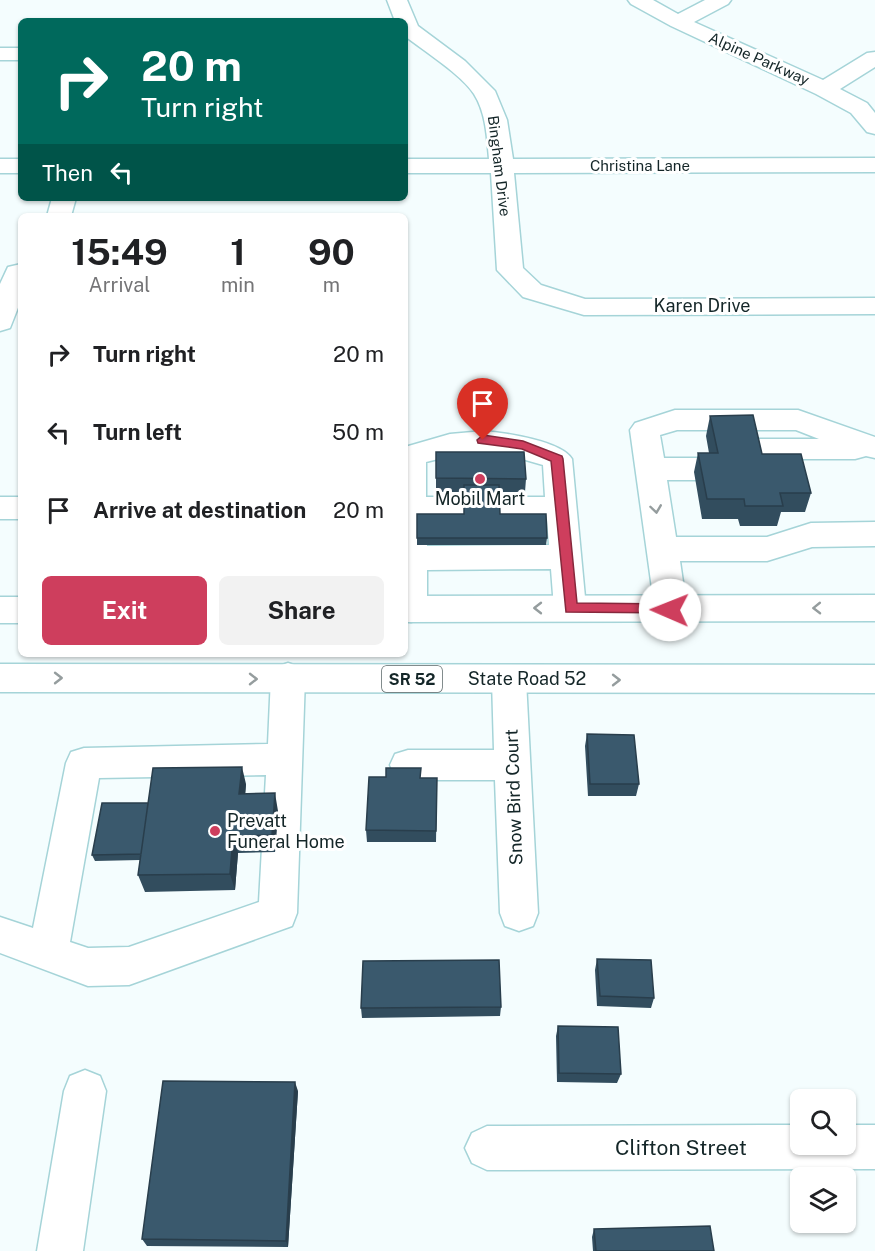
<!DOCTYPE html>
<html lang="en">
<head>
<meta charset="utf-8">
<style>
  body { margin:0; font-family:"Public Sans",sans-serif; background:#f2f2f2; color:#202124; height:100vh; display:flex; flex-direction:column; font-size:22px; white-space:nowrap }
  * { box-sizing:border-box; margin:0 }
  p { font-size:20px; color:#757577 }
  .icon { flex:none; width:33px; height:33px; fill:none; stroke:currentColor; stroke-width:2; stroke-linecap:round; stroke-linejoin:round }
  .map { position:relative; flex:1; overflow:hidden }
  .sheet { position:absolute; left:18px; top:213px; width:390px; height:444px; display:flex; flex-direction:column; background:#fff; border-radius:9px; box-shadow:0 2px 4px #0004 }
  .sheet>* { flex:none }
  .guide { position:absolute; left:18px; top:18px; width:390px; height:183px; border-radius:9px; box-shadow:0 2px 4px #0004; background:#00695c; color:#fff; overflow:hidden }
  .tools { position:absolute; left:790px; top:1089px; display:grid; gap:12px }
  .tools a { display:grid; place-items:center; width:66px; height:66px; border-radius:9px; background:#fff; box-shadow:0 2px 4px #0004; font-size:30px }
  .pin { position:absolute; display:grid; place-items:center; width:51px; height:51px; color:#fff; margin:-62px -26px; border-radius:50% 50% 50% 0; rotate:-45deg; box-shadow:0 0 6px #0007 }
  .pin .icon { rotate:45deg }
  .me { position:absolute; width:66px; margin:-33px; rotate:271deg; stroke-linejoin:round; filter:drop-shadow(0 0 4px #0008) }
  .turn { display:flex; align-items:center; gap:21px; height:126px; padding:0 24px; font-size:27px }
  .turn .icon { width:78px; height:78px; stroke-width:2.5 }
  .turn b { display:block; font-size:42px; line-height:51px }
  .then { display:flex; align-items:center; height:57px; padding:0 24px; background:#0003; gap:12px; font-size:22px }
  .eta { display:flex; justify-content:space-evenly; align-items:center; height:102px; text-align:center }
  .eta b { font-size:36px; font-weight:700; line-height:42px }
  .button { display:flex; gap:12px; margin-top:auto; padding:12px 24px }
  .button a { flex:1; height:69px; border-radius:9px; background:#ce3e5d; color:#fff; font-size:24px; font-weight:700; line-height:69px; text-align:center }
  .button a+a { background:#f2f2f2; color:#202124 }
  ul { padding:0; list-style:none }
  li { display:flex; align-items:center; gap:18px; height:78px; padding:0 24px }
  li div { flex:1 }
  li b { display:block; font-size:22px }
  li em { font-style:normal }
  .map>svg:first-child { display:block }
</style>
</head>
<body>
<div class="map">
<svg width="875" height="1251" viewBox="0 0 875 1251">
  <rect width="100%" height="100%" fill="#f4fdfe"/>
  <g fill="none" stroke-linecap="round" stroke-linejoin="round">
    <defs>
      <path id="minor" d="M387 0H407L418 26 465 61 495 91 507 120 513 159 875 158V172L514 173 523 268 541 285 585 299 875 298V314L584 315 523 297 497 270 491 173H405V159H489C487 137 486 113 474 94 462 75 424 51 405 36V21H395Z
        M628 0H653L678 14 705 0H731L728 4 694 22 823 80 867 53 875 52V67L840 89 867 103 875 113V134L867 132 851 113 816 94 671 26 631 4Z
        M0 48H21V60H0Z
        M0 159H21V173H0Z
        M52 198H76L71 216H47Z
        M21 264V300L10 328 0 331V284L8 267Z
        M675 410H798L875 437V458L866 456 855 459H750L740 456 735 449 740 442 750 439H819L796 430H677L660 435 664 458H712L723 461 727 469 723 477 712 480H667L676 537H767L811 523 875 522V546L812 547 767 561H680L687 610 683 619 671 623 659 619 655 610 630 430 635 423Z
        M484 431C506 433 561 441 572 459L586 608 582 617 570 621 558 617 554 608 551 569 427 570V609L423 618 411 622 405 620V447L450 434ZM467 452 501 453 543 465 545 497H426V462ZM426 519H547L549 545 427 546Z
        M0 497H21V519H0Z
        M288 663 300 667 305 677 297 913 292 926 129 985 88 986 0 953V917L33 928 66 763 71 752 84 748 268 744 271 677 276 667ZM266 775 259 902 129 947 88 948 70 942 99 778Z
        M509 666 521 670 526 680 538 913 533 926 519 931 505 926 500 913 495 780H408L395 776 390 765 395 754 408 750H494L492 680 497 670Z
        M85 1070 100 1076 106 1091 83 1251H37L64 1091 70 1076Z
        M801 1125V1144H846V1125H875V1169L487 1170 472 1163 465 1148 472 1133 487 1126Z"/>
      <path id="major" d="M875 595V621L405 622V596Z
        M0 597H21V623H0Z
        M0 664 875 665V693L0 692Z"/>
    </defs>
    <use href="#minor" stroke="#a5d4d8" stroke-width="3"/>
    <use href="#major" stroke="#a5d4d8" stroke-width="3"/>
    <use href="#minor" fill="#fff" fill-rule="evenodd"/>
    <use href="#major" fill="#fff" fill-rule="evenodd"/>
  </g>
  <path fill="#324d5e" d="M710 416 762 454 811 493 805 512H781L777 526H740L738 519H702L694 472 698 453H709L706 436Z
    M436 452 526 479 525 492H499L500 514 547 538 546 545H417V514H464V492H436Z
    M587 734 639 784 636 796H588L585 746Z
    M437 778 436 842H367L366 830Z
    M246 784 245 794 278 811 275 852 238 853 235 890 145 892 138 875 140 860 95 861 92 855Z
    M597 959 654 998 651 1008 597 1006 595 970Z
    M501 1007 500 1016 362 1018 361 1008Z
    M558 1026 621 1074 617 1083 557 1082 556 1036Z
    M298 1091 288 1247 147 1246 142 1239Z
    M594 1229 714 1251H593L592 1237Z"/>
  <path fill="#293e4c" d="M242 767 246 784 244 811 239 794Z
    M275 793 278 811 275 852 272 835Z
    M233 836 238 853 235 890 230 874Z
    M295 1082 298 1091 288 1247 286 1241Z"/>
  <path fill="#3a596d" stroke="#293e4c" stroke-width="1.5" d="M753 415 762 454H801L811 493H780L783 506H745L744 499H707L698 453H718L710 416Z
    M436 452H524L526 479 436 478Z
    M464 485H499L500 514H546L547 538H417V514H464Z
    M587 734 634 735 639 784H590Z
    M242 767 239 794 275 793 272 835 233 836 230 874 138 875 153 768Z
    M386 768H421L420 778H437L436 831 366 830 369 777H386Z
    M102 803H148L141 854 92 855Z
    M597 959 651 960 654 998 600 996Z
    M499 960 501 1007 361 1008 363 961Z
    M558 1026 618 1027 621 1074 559 1073Z
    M163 1081 295 1082 286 1241 142 1239Z
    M710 1226 714 1251H596L594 1229Z"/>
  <defs><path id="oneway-chevron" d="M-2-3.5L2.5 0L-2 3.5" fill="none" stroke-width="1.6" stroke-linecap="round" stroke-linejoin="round" transform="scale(1.5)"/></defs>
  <g stroke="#959d9e">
    <use href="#oneway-chevron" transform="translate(656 509) rotate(82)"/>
    <use href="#oneway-chevron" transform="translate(538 608) rotate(180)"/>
    <use href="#oneway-chevron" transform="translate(817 608) rotate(179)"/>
    <use href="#oneway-chevron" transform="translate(58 678)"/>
    <use href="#oneway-chevron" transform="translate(253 679)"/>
    <use href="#oneway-chevron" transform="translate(616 680)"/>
  </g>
  <path fill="#ce3e5d" stroke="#86283c" stroke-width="1.5" d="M483 435 523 441 562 456 563 459 577 603 670 604 677 610 675 613 566 612 551 461 522 449 478 443 477 440Z"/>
  <g fill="#ce3e5d" stroke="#fff" stroke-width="2">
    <circle cx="480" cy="479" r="6"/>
    <circle cx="215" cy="831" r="6"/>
  </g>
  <g text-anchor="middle" stroke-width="6" stroke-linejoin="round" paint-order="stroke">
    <g font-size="15" fill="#142628" stroke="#fff">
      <text transform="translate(759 59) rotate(24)" y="5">Alpine Parkway</text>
      <text transform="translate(499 166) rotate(83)" y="5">Bingham Drive</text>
      <text x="640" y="171">Christina Lane</text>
    </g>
    <rect fill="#fff" stroke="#5a6768" stroke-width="1.5" x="382" y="666" width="60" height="26" rx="4.5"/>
    <g font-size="16" font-weight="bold" fill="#142628">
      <text x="412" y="685">SR 52</text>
    </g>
    <g font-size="18" fill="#142628" stroke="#fff">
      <text x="702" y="312">Karen Drive</text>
      <text x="527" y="685">State Road 52</text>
      <text transform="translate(514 797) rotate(-92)" y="6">Snow Bird Court</text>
    </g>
    <g font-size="18" fill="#142628" stroke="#fff">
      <text x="480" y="505">Mobil Mart</text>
      <text x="227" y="827" text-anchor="start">Prevatt<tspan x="227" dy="21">Funeral Home</tspan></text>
    </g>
    <g font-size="21" fill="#142628" stroke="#fff">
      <text x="681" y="1155">Clifton Street</text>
    </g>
  </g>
</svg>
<div class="tools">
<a><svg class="icon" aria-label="search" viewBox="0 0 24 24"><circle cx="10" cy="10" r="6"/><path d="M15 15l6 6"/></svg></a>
<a><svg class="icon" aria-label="layers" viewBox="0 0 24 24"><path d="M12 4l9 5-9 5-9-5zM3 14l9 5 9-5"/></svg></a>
</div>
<div class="pin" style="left:483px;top:440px;background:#d93025"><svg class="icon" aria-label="arrive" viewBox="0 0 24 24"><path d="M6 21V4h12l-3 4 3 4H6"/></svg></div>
<svg class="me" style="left:670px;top:610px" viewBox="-20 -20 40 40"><circle r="19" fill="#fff"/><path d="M0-13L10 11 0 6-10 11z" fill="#ce3e5d"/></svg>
<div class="guide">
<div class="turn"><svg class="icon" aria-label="right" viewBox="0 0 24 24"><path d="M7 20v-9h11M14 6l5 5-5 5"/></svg><div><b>20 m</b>Turn right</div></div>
<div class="then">Then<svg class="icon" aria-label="left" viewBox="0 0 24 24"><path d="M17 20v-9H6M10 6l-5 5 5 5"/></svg></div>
</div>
<section class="sheet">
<div class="eta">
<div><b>15:49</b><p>Arrival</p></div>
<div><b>1</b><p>min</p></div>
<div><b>90</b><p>m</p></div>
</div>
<ul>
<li><svg class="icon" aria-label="right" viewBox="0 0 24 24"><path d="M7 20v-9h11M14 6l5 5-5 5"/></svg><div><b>Turn right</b></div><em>20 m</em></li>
<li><svg class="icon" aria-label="left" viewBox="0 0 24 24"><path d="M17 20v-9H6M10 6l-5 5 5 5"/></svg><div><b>Turn left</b></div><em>50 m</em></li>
<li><svg class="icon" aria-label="arrive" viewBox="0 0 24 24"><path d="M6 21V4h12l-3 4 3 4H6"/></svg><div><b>Arrive at destination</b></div><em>20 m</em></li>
</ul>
<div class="button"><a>Exit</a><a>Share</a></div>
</section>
</div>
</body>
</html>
